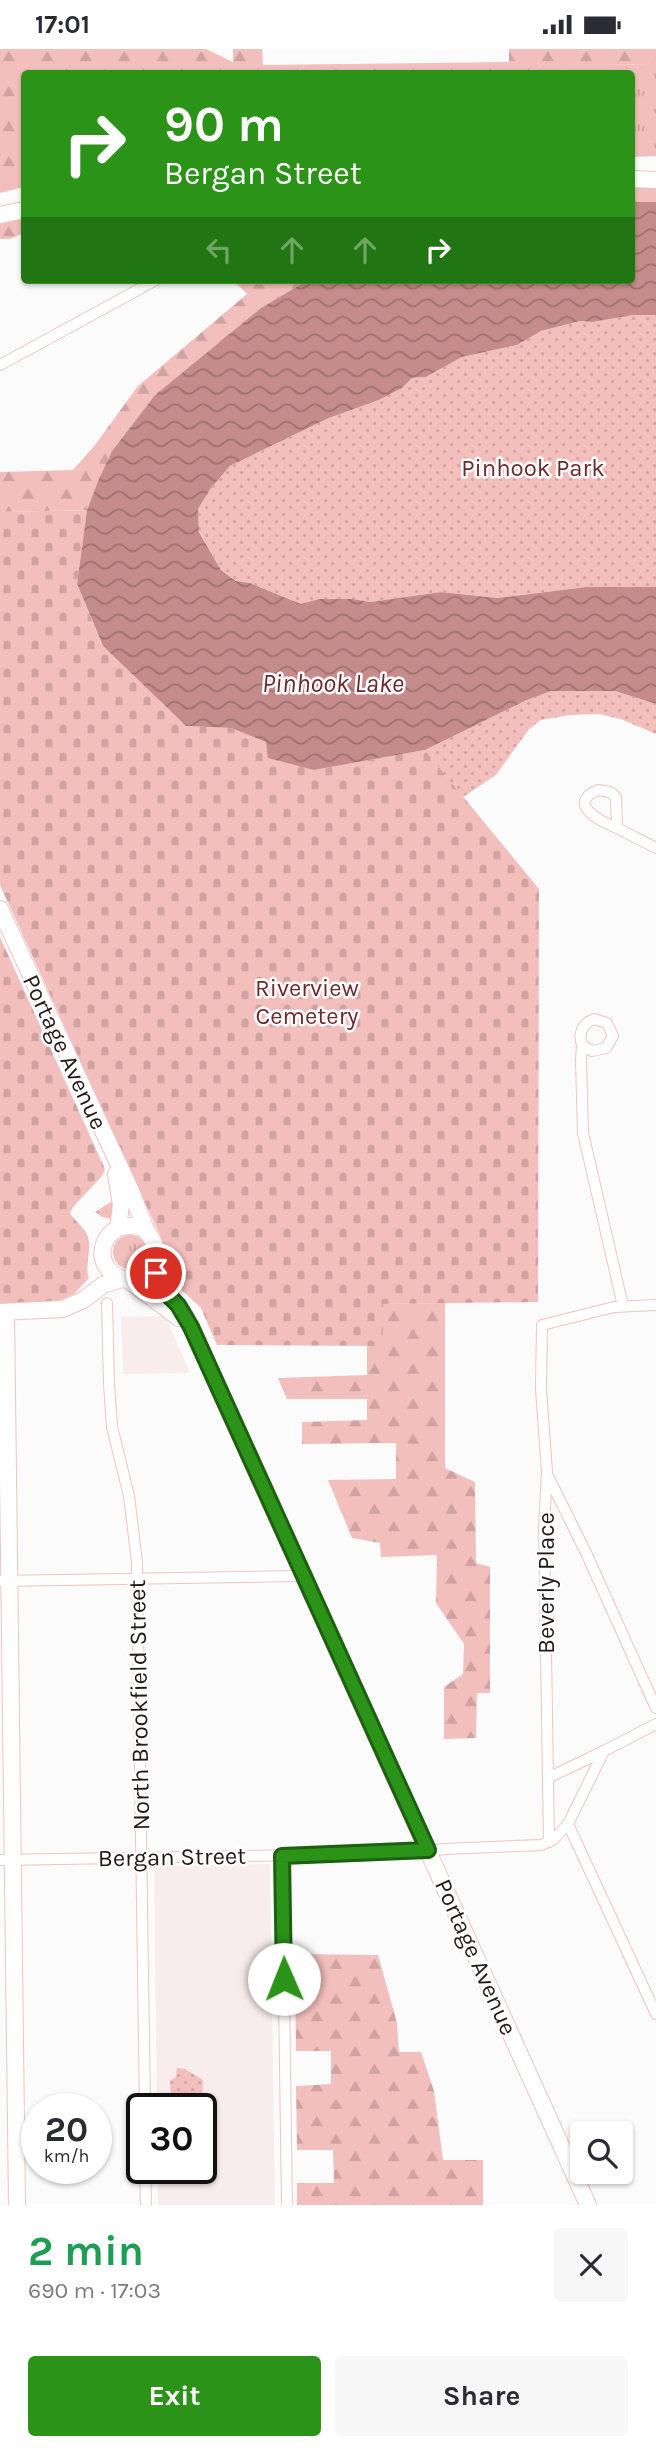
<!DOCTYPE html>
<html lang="en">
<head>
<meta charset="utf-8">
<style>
  body { margin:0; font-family:Karla,sans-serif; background:#f7f7f7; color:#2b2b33; height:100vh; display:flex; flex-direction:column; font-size:26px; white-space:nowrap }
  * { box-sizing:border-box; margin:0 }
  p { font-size:23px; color:#7c7c81 }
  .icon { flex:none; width:38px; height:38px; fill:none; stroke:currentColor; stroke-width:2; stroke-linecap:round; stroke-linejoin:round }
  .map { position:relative; height:2156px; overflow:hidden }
  .drawer { display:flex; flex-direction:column; background:#fff; flex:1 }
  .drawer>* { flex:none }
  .top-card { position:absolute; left:21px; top:21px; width:614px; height:214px; border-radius:7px; box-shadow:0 2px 5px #0004; background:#2b9318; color:#fff; overflow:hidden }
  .buttons { position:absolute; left:570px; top:2072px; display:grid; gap:14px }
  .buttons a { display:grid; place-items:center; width:63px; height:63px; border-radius:7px; background:#fff; box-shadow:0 2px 5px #0004; font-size:35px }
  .speed { position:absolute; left:21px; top:2044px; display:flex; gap:14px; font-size:35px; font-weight:700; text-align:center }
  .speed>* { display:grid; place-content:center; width:91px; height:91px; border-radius:50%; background:#fff; box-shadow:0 2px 5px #0004; line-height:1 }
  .speed small { font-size:18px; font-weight:400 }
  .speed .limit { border:4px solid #111; border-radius:10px; background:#fff; color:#111 }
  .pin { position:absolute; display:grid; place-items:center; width:60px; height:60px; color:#fff; margin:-30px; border:4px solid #fff; border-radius:50%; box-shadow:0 2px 7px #0007 }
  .me { position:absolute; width:77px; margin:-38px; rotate:359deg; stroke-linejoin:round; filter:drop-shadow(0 0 5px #0008) }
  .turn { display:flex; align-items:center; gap:24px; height:147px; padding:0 28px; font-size:32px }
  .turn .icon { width:91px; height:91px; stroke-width:2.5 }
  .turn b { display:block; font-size:49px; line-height:60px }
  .lanes { display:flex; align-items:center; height:66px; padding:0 28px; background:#0003; justify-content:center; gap:35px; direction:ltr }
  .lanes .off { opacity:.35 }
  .round { display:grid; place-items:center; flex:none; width:74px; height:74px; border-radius:7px; background:#f7f7f7 }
  .head { display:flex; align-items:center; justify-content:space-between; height:119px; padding:0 28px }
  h1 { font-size:42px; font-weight:700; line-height:52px; color:#1e9e55 }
  .cta { display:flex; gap:14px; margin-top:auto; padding:14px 28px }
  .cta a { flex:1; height:80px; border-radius:7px; background:#2b9318; color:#fff; font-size:28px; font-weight:700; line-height:80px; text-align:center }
  .cta a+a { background:#f7f7f7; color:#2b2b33 }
  .status { display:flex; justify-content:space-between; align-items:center; height:49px; padding:0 35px; background:#fff; direction:ltr }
  .status svg { height:19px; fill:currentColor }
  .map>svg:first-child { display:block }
</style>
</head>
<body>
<div class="status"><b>17:01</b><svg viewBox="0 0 49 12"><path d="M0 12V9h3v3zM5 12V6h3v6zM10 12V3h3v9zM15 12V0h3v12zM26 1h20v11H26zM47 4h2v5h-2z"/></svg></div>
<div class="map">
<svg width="656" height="2156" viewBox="0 0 656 2156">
  <defs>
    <pattern id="grass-tufts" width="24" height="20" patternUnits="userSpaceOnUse" patternTransform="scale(1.75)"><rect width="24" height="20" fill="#f3bfbd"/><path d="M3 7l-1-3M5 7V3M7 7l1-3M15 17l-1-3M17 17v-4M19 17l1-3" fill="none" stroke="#d0a3a2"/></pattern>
    <pattern id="forest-firs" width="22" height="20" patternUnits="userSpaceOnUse" patternTransform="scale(1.75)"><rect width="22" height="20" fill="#f3bfbd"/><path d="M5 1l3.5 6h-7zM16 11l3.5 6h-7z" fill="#d0a3a2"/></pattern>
    <pattern id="cemetery-stones" width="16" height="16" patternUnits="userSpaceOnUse" patternTransform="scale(1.75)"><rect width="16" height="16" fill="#f3bfbd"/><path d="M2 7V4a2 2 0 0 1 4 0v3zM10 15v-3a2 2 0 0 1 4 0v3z" fill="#d0a3a2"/></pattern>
    <pattern id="park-dots" width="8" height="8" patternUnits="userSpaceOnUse" patternTransform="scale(1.75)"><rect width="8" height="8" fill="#f3bfbd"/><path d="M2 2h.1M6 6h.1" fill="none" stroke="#d0a3a2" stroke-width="1.8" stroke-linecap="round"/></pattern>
    <pattern id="water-waves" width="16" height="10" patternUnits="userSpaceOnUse" patternTransform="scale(1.75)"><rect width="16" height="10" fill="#c58c8b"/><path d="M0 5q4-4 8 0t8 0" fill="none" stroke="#a07171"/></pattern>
  </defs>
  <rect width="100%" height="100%" fill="#fbfbfb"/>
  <path fill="#f8edec" d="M165 1267 190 1324 123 1325 121 1268Z
    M270 1815 275 2156H158V2119H201V2060H157L154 1817Z"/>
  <path fill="url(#grass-tufts)" d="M652 8H656V107L632 108V24H533L547 11 604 16 645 15Z
    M114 1151 112 1170 102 1168 95 1163Z
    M113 1203a17 17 0 1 1 34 0a17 17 0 1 1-34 0Z"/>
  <path fill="url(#forest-firs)" d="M0 0H206L233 13V0H262L263 16 509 13V0H656V8H652L646 15 604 16 553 21 546 12 533 24H24V138L0 144Z
    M632 138 656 139V153H632Z
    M24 170V184L10 190H0V174Z
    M233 231H308L261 259 155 346 112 402 87 461 0 463V423L73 421 95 396 138 337 247 245Z
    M445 1254V1419L475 1433 476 1514 490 1518V1644H477L476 1689 444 1690V1638L463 1625 464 1595 436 1554 437 1506 381 1508 380 1494 352 1489 328 1431 396 1430V1394L302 1395V1373L367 1371V1350H287L278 1329 367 1326V1297L383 1296 382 1255Z
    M295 1905 378 1906 397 1974 399 2003H421L434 2042 443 2111H483V2156H297V2134H334L333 2101H297L296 2037 331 2035V2002H296Z"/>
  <path fill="url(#cemetery-stones)" d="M87 461 77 535 102 596 186 677 231 679 266 693 314 721 425 701 539 840 538 1253 383 1255V1297L217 1296 201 1259 172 1232 163 1193 0 836V463Z
    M0 888 105 1120 102 1127 73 1158 70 1164C75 1173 85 1178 88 1188 92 1202 84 1217 89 1229L74 1245 59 1252 0 1256Z"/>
  <path fill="url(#park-dots)" d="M633 266H656V538H586L497 549 441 543 370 553 353 550H319L301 555 250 534 237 532 221 521 199 482 198 460 211 439 230 417 329 369 379 351 402 339 412 329 426 328 462 308 517 296 541 282 580 272 593 273Z
    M551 642H615L656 655V685L621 670 599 665 570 666 541 671 529 680 496 726 463 748 425 701 527 651Z
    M177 2019 185 2020 203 2031 201 2074V2060H171L170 2032 176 2028Z"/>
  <path fill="url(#water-waves)" d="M632 153H656V266H633L593 273 580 272 541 282 517 296 462 308 426 328 412 329 402 339 379 351 329 369 230 417 211 439 198 460 199 483 221 521 236 532 250 534 301 555 319 550H353L370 553 441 543 497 549 586 538H656V655L615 642H551L527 651 425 701 314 721 268 709 266 693 231 679 186 677 103 597 77 535 87 461 99 430 112 402 155 346 261 259 308 231H632Z"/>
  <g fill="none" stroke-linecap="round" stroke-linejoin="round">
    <defs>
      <path id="street" d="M0 316 156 231
        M598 741 610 743 616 748 617 779C602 773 565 755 598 741Z
        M617 779 656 799
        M582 996 592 1002 606 999 613 987 607 974 594 970C582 975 578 984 582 996L581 1011 583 1084 623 1257
        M107 1254 109 1335 112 1378 129 1447 137 1513 145 2060
        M548 1427 587 1506 656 1659
        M0 1532 303 1527
        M548 1729 604 1702
        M568 1775 656 1965
        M549 1793 544 1478 547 1423 541 1340 542 1276 614 1258 656 1256
        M282 1807 287 2156
        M0 1811 411 1804 445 1800 541 1796 553 1791 568 1775 604 1702 656 1675
        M145 2119 146 2156"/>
      <path id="secondary" d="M632 130 656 131
        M0 166 24 161
        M0 860 131 1142 146 1181 154 1194 156 1224 159 1235 183 1263 191 1278 588 2156
        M116 1125 121 1156 118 1179
        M146 1181C103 1161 83 1222 128 1231L146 1225 155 1216
        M128 1231 179 1269
        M0 1263 63 1260 83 1251 103 1236 122 1230
        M6 1263 17 2156"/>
    </defs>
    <use href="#street" stroke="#efc4c3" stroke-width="12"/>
    <use href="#secondary" stroke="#efc4c3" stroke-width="18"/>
    <use href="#street" stroke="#fff" stroke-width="10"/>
    <use href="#secondary" stroke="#fff" stroke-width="16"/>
  </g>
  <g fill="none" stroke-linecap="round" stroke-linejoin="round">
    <defs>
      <path id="route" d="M156 1224 164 1242 178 1256 191 1278 428 1801 282 1807 284 1930"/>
    </defs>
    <use href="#route" stroke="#1c6010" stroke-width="18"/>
    <use href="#route" stroke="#2b9318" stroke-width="12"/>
  </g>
  <g text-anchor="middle" stroke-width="5" stroke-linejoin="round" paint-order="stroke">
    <g font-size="24" fill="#6f2a2c" stroke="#fff">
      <text x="533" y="427">Pinhook Park</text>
      <text x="307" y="947">Riverview<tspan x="307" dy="28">Cemetery</tspan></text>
    </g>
    <g font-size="24" fill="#271818" stroke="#fff">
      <text transform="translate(65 1003) rotate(65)" y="8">Portage Avenue</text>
      <text transform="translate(546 1534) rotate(-90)" y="8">Beverly Place</text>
      <text transform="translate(139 1656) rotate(-91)" y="8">North Brookfield Street</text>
      <text transform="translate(172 1808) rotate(-1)" y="8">Bergan Street</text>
      <text transform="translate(476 1908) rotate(66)" y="8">Portage Avenue</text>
    </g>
    <g font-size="26" font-style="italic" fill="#6e282b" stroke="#fff">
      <text x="333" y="643">Pinhook Lake</text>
    </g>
  </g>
</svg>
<div class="buttons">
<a><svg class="icon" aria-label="search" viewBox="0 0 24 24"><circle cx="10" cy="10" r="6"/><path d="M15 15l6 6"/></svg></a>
</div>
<div class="speed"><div>20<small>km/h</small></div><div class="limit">30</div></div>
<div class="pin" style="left:156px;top:1224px;background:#d93025"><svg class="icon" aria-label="arrive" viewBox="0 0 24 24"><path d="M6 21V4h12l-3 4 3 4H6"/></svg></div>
<svg class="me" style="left:284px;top:1930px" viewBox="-20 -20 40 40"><circle r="19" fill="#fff"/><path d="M0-13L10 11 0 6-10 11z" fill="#2b9318"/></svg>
<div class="top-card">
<div class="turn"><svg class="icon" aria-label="right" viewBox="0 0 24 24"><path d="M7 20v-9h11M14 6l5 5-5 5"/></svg><div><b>90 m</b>Bergan Street</div></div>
<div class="lanes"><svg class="icon off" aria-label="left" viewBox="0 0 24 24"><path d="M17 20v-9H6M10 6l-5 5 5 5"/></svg><svg class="icon off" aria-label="ahead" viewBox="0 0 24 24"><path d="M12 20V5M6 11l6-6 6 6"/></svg><svg class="icon off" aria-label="ahead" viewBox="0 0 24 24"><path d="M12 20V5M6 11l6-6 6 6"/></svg><svg class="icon" aria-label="right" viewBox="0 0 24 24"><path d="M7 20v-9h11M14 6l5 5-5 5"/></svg></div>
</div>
</div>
<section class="drawer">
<div class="head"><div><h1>2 min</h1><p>690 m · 17:03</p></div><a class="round"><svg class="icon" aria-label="close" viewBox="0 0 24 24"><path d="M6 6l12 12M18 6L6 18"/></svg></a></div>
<div class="cta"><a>Exit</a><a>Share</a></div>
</section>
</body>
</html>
